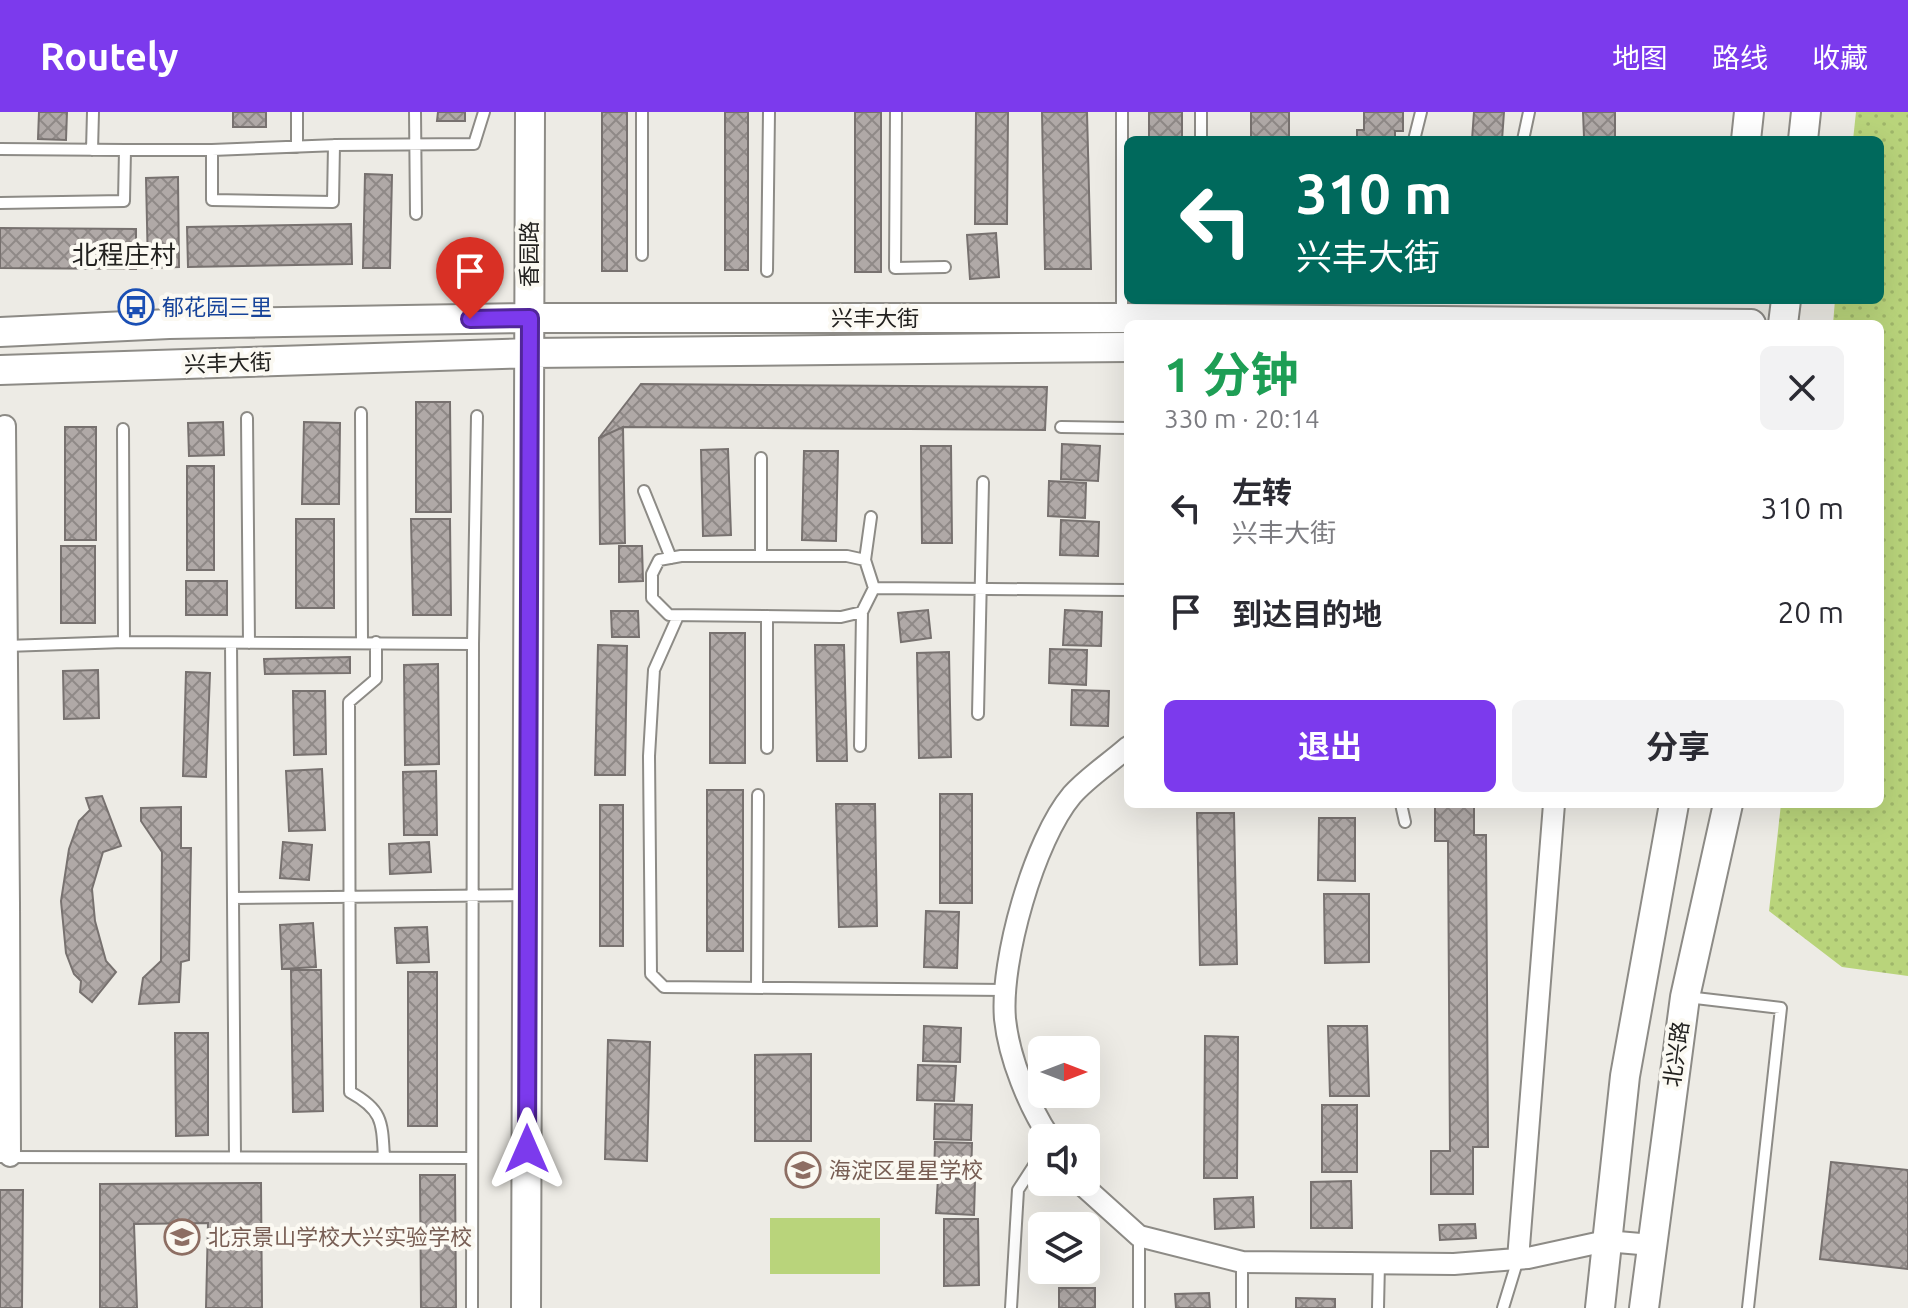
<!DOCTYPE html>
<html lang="zh">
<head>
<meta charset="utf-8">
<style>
  body { margin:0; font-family:Ubuntu,"Noto Sans SC",sans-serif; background:#f2f2f3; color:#2b2b33; height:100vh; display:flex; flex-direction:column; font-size:30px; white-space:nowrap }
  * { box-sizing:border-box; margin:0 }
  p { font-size:26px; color:#7c7c81 }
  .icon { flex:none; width:44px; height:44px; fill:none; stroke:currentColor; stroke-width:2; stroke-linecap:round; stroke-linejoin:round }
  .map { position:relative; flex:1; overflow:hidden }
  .details { position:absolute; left:1124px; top:208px; width:760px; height:488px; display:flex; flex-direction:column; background:#fff; border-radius:12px; box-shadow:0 8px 32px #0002 }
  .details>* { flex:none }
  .top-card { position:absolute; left:1124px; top:24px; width:760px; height:168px; border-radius:12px; box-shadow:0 8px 32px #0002; background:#00695c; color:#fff; overflow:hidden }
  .needle { width:52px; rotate:90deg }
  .buttons { position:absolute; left:1028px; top:924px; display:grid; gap:16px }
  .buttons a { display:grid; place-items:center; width:72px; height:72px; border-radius:12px; background:#fff; box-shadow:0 8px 32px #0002; font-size:40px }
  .pin { position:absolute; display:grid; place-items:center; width:68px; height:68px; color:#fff; margin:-82px -34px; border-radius:50% 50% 50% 0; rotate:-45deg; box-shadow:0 0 8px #0007 }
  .pin .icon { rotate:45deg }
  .me { position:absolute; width:88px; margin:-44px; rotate:0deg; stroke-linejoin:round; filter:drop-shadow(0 0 6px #0008) }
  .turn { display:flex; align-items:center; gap:28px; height:168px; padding:0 40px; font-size:36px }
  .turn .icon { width:104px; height:104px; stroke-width:2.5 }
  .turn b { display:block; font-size:56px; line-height:68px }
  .round { display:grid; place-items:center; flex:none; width:84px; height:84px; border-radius:12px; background:#f2f2f3 }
  .head { display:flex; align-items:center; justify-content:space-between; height:136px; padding:0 40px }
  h1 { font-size:48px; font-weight:700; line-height:60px; color:#1e9e55 }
  .action { display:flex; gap:16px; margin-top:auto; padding:16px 40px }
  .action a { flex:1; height:92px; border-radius:12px; background:#7c3aed; color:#fff; font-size:32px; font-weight:700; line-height:92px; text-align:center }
  .action a+a { background:#f2f2f3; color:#2b2b33 }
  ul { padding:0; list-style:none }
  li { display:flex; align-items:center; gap:24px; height:104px; padding:0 40px }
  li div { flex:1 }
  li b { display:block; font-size:30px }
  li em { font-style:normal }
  header { display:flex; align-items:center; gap:48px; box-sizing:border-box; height:112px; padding:0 40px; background:#7c3aed; color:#fff }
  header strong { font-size:38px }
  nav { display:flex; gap:44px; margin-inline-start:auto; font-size:28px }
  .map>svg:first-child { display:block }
</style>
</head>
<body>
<header>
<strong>Routely</strong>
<nav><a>地图</a><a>路线</a><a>收藏</a></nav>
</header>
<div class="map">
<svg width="1908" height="1196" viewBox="0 0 1908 1196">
  <defs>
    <pattern id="grass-dots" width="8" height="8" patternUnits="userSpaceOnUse" patternTransform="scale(2)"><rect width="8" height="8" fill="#b9d47b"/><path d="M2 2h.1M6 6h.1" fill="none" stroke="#9fb66a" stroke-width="1.8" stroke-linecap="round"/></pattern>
    <pattern id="building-cross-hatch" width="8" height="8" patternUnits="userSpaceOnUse" patternTransform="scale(2)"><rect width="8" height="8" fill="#b0a9a7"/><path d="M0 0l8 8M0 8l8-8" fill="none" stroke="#8f8987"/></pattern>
  </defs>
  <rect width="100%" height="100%" fill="#edebe5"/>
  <path fill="url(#grass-dots)" d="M1856 0H1908V864L1842 855 1769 799 1781 692H1880V212H1833L1835 188H1880V28H1853Z"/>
  <path fill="#b9d47b" d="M770 1106H880V1162H770Z"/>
  <path fill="url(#building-cross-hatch)" stroke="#77716f" stroke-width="2" d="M39 0H67L66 28 38 27Z
    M233 0H266V15H233Z
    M438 0H465V9H437Z
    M602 0H627V159H602Z
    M725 0H748V158H725Z
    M855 0H881V160H855Z
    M976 0H1008L1007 112H975Z
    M1042 0H1087L1091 157H1045Z
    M1149 0H1182V28H1149Z
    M1251 0H1289V28H1251Z
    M1364 0H1403V19H1395V28H1357V18H1364Z
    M1474 0H1504L1502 28H1472Z
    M1583 0H1615V25H1584Z
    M365 62 392 63 390 156H363Z
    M178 65 179 155 148 156 146 66Z
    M351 112 352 152 188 155 187 115Z
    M0 116 136 117V157L0 156Z
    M996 121 999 165 970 167 967 123Z
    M641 272 1047 275 1045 318 623 315 599 326Z
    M416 290H450L451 400H416Z
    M223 310 224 343 189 344 188 311Z
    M304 310 340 311 339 392H302Z
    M65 315H96V428H65Z
    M623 315 625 431 600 432 599 326Z
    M1062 332 1100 334 1098 369 1061 367Z
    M921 334H951L952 431H922Z
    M728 337 731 423 703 424 701 338Z
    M804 339H838L836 429 802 428Z
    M187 354H214V458H187Z
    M1049 369 1086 371 1085 406 1048 404Z
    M296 407H334V496H296Z
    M411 407H450L451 503H413Z
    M1061 408 1099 410 1098 444 1060 443Z
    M61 434H95V511H61Z
    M619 434H642L643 469 619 470Z
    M186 469H227V503H186Z
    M928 498 931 526 901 530 898 501Z
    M1065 498 1102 500 1101 534 1063 533Z
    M611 499H638L639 525H612Z
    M710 521H745V651H710Z
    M598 533 627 534 625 663H595Z
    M815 533H844L847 649H817Z
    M1050 537 1087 538 1086 573 1049 571Z
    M949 540 951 645 919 646 917 541Z
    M350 545V561L265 562 264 547Z
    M438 552 439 652 405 653 404 553Z
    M98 558 99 606 64 607 63 559Z
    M186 560 210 561 206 665 183 664Z
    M1072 578 1109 579 1108 614 1071 613Z
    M293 579H325L326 642 294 643Z
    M322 657 325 718 289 719 286 659Z
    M436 659 437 723H404L403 660Z
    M707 678H743V839H707Z
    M940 682H972V791H940Z
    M102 684 121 734 103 740 92 777 95 809 106 849 116 860 92 890 80 880 81 869 74 862 66 841 61 789 69 737 79 709 90 698 86 686Z
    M836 692H875L877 814 839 815Z
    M1435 692H1474V723H1486L1488 1035H1473V1082H1431V1039H1450L1448 729H1435Z
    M600 693H623V834H600Z
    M181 695V736H191L189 848 181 850 179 890 139 892 143 866 161 849 162 740 141 709V696Z
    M1197 701H1234L1237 852 1200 853Z
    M1319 706H1355V769L1318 768Z
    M283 730 312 733 309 768 280 766Z
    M429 730 431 760 390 762 389 732Z
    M1324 782H1369V850L1325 851Z
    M926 799 959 800 957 856 924 855Z
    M313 811 316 855 282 857 280 813Z
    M427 815 429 850 397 851 395 816Z
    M291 858H321L323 999 293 1000Z
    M408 860H437V1014H408Z
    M924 914 961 916 960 950 923 949Z
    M1328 914H1367L1369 984H1330Z
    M175 921H208V1023L176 1024Z
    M1205 924 1238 925 1237 1066H1204Z
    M608 928 650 930 647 1049 605 1047Z
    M811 942V1029H755V943Z
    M918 953 956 954 954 989 917 988Z
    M935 992 972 993 971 1028 934 1027Z
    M1322 993H1357V1060H1322Z
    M935 1030 972 1031 971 1066 934 1065Z
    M1831 1050 1908 1058V1157L1820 1147Z
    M420 1063H455L456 1196H421Z
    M938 1066 975 1068 974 1103 936 1101Z
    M1351 1069 1352 1116H1311V1070Z
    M261 1071 262 1196H206L208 1111 134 1112 137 1196H100V1072Z
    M0 1078H23L22 1196H0Z
    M1253 1085 1254 1115 1215 1117 1214 1087Z
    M944 1107H978L979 1173 944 1174Z
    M1475 1112 1476 1126 1440 1128 1439 1113Z
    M1059 1176H1095V1196H1059Z
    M1209 1181 1210 1196H1176L1175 1182Z
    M1296 1186 1335 1187V1196H1296Z"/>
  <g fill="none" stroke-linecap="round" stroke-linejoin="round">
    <defs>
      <path id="lane" d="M415 0 416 102
        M896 0 895 156 945 155
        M1122 0V206
        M1201 28V0
        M1414 28 1421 0
        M1523 28 1529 0
        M297 35V0
        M0 37 125 38
        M92 38 93 0
        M212 38 338 33
        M0 91 124 89 125 38H212V88L333 90 334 33 474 32 484 0
        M642 143V0
        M767 159 769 0
        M361 301 362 530
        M247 306 249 531
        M1061 315 1128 316
        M761 346V444
        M644 379 671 446
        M681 444H847L865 448 874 476 862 500 841 505 669 503 652 486V462L659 448Z
        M865 448 871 405
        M874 476 1128 478
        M678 504 654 558 649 644 651 862 664 875 1006 878
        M124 530 473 532
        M376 530V567L349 590 350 980C383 998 382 1010 384 1046
        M231 531 235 1045
        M6 534 124 530 123 317
        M978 602 983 370
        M860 634 862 500
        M767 636V504
        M1401 692 1405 710
        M233 786 526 783
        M757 875 758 683
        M1687 885 1781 896 1748 1196
        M0 1045 472 1046
        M472 1196 473 532 477 304
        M1011 1196 1018 1078 1042 1041
        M1139 1196V1124
        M1242 1196V1150
        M1378 1196 1379 1151
        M1503 1196 1518 1147"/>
      <path id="street" d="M5 314 9 791
        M0 791H9L10 1044
        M1050 1026C1029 995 1009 946 1005 907 1000 849 1034 728 1072 683 1088 665 1110 651 1128 635
        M1079 1070 1139 1124 1242 1150 1454 1152 1528 1146 1606 1129 1652 1133
        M1518 1147 1554 692"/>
      <path id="secondary" d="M1746 28 1749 0
        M1803 28 1806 0
        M1783 212 1786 188
        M0 220 169 212 530 206H1122L1751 212
        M0 258 530 241 1128 235
        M526 1196 530 0
        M1600 1196 1625 964 1674 692
        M1644 1196 1685 885 1728 692"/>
    </defs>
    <use href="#lane" stroke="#8d8b86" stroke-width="14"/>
    <use href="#street" stroke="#8d8b86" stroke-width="24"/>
    <use href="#secondary" stroke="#8d8b86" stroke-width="32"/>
    <use href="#lane" stroke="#fff" stroke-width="10"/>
    <use href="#street" stroke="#fff" stroke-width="20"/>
    <use href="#secondary" stroke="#fff" stroke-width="28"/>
  </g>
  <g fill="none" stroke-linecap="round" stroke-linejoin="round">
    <defs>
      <path id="route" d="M470 207 530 206 527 1037"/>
    </defs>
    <use href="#route" stroke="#51269a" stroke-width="20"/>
    <use href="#route" stroke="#7c3aed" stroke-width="14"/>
  </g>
  <defs>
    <symbol id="bus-ring" viewBox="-11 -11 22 22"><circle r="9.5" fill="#fbf9f2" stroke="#1a4fb4" stroke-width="1.5"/><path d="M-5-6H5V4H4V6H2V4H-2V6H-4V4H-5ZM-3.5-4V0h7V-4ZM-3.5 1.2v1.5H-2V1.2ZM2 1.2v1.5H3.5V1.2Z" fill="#1a4fb4"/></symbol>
    <symbol id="school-ring" viewBox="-11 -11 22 22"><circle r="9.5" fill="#fbf9f2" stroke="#8d6e63" stroke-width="1.5"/><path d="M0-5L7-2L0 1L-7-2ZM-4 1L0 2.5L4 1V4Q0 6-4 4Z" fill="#8d6e63"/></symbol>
  </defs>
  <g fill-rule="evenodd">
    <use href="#bus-ring" x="116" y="175" width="40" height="40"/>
    <use href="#school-ring" x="783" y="1038" width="40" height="40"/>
    <use href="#school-ring" x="162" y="1105" width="40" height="40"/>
  </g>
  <g text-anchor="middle" stroke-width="8" stroke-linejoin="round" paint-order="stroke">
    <g font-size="22" fill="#22211f" stroke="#fbf9f2">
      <text transform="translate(529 142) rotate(-90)" y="8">香园路</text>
      <text x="875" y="214">兴丰大街</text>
      <text transform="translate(228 251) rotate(-2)" y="8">兴丰大街</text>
      <text transform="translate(1676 942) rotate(-82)" y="8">北兴路</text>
    </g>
    <g font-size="22" fill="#164399" stroke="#fbf9f2" text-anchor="start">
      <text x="162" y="203">郁花园三里</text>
    </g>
    <g font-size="22" fill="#785e54" stroke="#fbf9f2" text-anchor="start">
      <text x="829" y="1066">海淀区星星学校</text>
      <text x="208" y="1133">北京景山学校大兴实验学校</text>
    </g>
    <g font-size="26" fill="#22211f" stroke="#fbf9f2">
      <text x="124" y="152">北程庄村</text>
    </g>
  </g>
</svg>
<div class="buttons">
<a><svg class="needle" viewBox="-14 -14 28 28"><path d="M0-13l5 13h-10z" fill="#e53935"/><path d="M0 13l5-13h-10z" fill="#7c7c81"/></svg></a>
<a><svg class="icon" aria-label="sound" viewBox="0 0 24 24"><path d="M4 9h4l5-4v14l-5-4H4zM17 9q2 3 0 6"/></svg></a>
<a><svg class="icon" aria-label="layers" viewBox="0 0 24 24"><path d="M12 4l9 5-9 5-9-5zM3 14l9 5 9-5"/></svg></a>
</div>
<div class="pin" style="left:470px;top:207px;background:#d93025"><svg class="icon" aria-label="arrive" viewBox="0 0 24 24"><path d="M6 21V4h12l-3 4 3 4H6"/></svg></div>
<svg class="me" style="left:527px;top:1037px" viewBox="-20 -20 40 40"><path d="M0-17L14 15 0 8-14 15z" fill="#7c3aed" stroke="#fff" stroke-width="4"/></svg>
<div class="top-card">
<div class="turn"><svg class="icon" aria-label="left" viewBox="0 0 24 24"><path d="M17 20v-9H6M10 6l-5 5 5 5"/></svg><div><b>310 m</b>兴丰大街</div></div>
</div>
<section class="details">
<div class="head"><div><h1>1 分钟</h1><p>330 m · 20:14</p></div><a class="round"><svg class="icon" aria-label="close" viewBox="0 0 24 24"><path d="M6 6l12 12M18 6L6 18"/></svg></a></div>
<ul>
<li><svg class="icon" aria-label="left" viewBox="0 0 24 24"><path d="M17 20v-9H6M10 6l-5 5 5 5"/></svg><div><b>左转</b><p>兴丰大街</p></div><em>310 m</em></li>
<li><svg class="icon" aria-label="arrive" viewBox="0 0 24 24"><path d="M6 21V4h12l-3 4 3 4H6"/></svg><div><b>到达目的地</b></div><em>20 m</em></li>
</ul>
<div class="action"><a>退出</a><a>分享</a></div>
</section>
</div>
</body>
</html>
